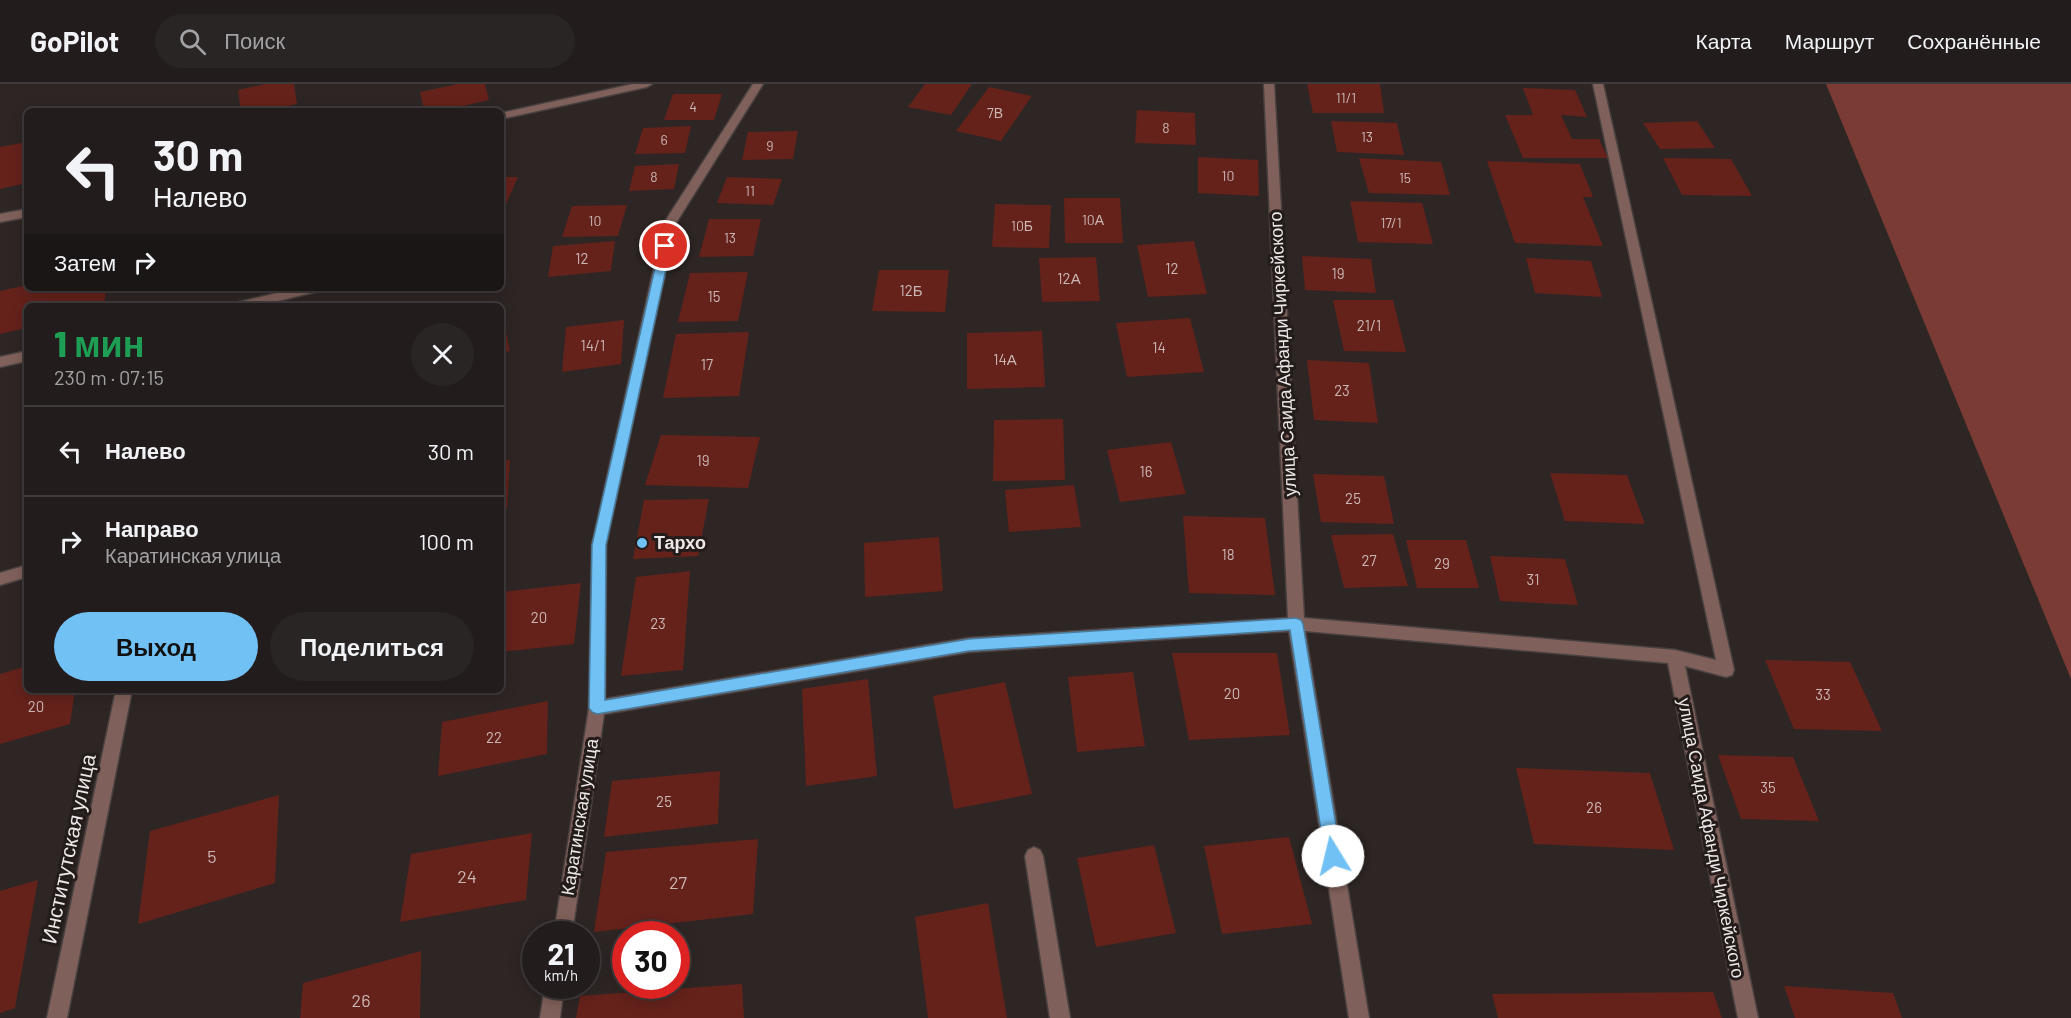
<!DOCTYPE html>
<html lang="ru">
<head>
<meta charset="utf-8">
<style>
  body { margin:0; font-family:Barlow,sans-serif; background:#2a2525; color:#f1f3f6; height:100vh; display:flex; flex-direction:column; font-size:22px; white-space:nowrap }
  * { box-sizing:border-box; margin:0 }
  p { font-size:20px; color:#a2a1a3 }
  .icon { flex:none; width:33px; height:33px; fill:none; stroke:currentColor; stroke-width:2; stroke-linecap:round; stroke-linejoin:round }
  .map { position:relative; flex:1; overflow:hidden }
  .sheet { position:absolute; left:24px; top:219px; width:480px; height:390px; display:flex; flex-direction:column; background:#221c1c; border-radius:9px; box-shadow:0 3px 15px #0003,0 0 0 2px #3f3a3b }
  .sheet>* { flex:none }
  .guide { position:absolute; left:24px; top:24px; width:480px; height:183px; border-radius:9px; box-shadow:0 3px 15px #0003,0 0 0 2px #3f3a3b; background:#221c1c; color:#f1f3f6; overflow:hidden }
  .speed { position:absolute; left:522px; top:837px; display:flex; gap:12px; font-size:30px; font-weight:700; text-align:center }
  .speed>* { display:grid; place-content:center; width:78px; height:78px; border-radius:50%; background:#221c1c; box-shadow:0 3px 15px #0003,0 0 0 2px #3f3a3b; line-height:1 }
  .speed small { font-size:15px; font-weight:400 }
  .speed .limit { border:9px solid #d22; background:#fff; color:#111 }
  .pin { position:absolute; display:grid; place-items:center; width:51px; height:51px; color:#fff; margin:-26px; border:3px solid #fff; border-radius:50%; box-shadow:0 2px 6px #0007 }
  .me { position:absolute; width:66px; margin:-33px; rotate:351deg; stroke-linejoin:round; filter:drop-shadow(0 0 4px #0008) }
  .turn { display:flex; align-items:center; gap:21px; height:126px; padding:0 30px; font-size:27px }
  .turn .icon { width:78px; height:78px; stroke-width:2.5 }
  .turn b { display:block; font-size:42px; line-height:51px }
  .then { display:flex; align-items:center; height:57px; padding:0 30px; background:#0003; gap:12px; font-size:22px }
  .round { display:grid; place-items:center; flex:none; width:63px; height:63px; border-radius:32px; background:#2a2525 }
  .headline { display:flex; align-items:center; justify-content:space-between; height:102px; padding:0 30px }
  h1 { font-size:36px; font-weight:800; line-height:45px; color:#1e9e55 }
  .action { display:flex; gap:12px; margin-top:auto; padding:12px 30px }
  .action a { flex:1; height:69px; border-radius:36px; background:#72c1f5; color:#111; font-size:24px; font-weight:800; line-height:69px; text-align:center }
  .action a+a { background:#2a2525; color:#f1f3f6 }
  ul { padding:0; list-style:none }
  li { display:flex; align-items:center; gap:18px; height:90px; padding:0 30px; border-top:2px solid #3f3a3b }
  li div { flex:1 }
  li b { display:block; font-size:22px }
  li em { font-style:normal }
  header { display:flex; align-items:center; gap:36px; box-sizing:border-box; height:84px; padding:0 30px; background:#221c1c; border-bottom:2px solid #3f3a3b }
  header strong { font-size:28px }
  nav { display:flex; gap:33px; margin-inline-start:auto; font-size:21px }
  .search { width:420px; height:54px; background:#2a2525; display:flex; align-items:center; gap:15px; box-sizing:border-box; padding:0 21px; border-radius:33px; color:#a2a1a3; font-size:22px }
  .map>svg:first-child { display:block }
</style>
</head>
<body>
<header>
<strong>GoPilot</strong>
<div class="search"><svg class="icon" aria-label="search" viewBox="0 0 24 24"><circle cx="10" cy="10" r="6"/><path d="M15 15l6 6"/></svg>Поиск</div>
<nav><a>Карта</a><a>Маршрут</a><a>Сохранённые</a></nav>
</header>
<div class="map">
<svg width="2071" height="934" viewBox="0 0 2071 934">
  <rect width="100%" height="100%" fill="#2e2625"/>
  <path fill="#793b33" d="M1826 0H2071V595Z"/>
  <path fill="#64221b" d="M265 0H294L297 20 266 27H241L238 6Z
    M458 0H485L489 16 441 27H424L420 8Z
    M925 0H972L951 31 908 23Z
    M1307 0H1380L1384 29H1313Z
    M989 3 1032 12 1001 57 956 47Z
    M1523 4 1575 6 1587 33 1561 31 1572 55H1599L1608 74H1523L1505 31H1533Z
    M673 10H722L714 36H664Z
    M1137 26 1195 29 1196 61 1135 59Z
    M1331 37 1397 39 1404 71 1337 68Z
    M1697 37 1715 64 1660 65 1643 39Z
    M691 42 685 69 635 70 643 44Z
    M798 47 793 75 742 76 748 48Z
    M27 58V99L0 105V63Z
    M1198 73 1258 76 1259 112 1198 109Z
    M1359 74 1441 78 1450 111 1369 109Z
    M1663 74 1731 75 1752 112 1682 111Z
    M1487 77 1580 80 1593 113H1583L1603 162 1515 159Z
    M679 80 674 105 629 107 635 82Z
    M501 93H518L504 125H501Z
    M727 93 782 95 773 121 717 119Z
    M1064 114H1120L1123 159H1065Z
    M1350 117 1422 119 1433 160 1358 158Z
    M995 120 1051 121 1049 164 992 163Z
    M627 121 618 152 562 153 572 122Z
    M709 135H761L753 172 699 173Z
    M615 157 611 187 548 193 553 162Z
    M1194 157 1207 210 1148 213 1137 161Z
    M1302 172 1371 175 1376 209 1305 206Z
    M1096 173 1100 217 1042 218 1039 174Z
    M1526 174 1591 177 1602 213 1535 209Z
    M879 186H949L945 228 872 227Z
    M748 188 738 237 678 238 690 189Z
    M27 201V204H106L104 222H27V244L0 250V207Z
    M1333 216H1393L1406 268 1344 267Z
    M502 229 510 267 501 269V230Z
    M1190 234 1204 288 1127 293 1116 239Z
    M624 236 621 280 562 288 566 243Z
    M1042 247 1045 303 967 305V249Z
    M749 248 739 312 663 314 676 250Z
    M1307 276 1369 279 1378 339 1314 336Z
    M1063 335 1065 396 993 397 994 336Z
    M661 351 760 353 748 404 645 401Z
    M1171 358 1186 410 1120 418 1107 366Z
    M510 376 507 425 501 426V377Z
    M1550 389 1627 391 1645 440 1565 437Z
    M1313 390 1384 392 1394 440 1321 438Z
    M1074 401 1081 443 1009 448 1005 406Z
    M709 415 698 472 633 475 644 416Z
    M1183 432 1265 434 1275 511 1189 509Z
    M1393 450 1408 502 1344 504 1331 451Z
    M939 453 943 507 865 513 864 459Z
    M1406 456H1466L1479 504H1417Z
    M1490 472 1565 475 1578 521 1500 517Z
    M690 487 683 586 621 592 636 493Z
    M581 499 574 560 501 568V508Z
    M1172 569H1277L1290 651 1189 656Z
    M1765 576 1850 578 1882 647 1794 645Z
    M27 582V606H75L70 640 0 660V590Z
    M1133 588 1145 662 1077 668 1068 593Z
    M868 595 877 692 806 702 802 605Z
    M1005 598 1032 710 954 725 933 612Z
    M548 617 547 670 438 692 442 638Z
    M1718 671 1793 673 1819 737 1741 735Z
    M1516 684 1650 689 1674 766 1534 760Z
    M720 687 718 740 604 753 612 697Z
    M279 711 275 799 138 840 150 747Z
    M532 749 526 816 400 838 411 770Z
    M1289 753 1312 840 1222 850 1204 762Z
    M758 755 753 830 594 848 606 768Z
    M1154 761 1176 849 1096 863 1077 774Z
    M38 796 15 924 0 929V807Z
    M988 819 1007 934H928L915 833Z
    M421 867 420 934H300L303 899Z
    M742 900 744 934H576L580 912Z
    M1784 902 1893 909 1902 934H1795Z
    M1713 908 1722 934H1498L1492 910Z"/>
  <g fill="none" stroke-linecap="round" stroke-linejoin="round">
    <defs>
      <path id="minor" d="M633 0H652L647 3 501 35V29Z
        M753 0H763L676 139 606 461 605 615 969 554 1288 534 1264 0H1274L1304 534 1675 566 1716 576 1593 0H1603L1734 586 1732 591 1726 593 1685 582 1758 934H1738L1668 579 1305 547 1369 934H1349L1289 547 969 568 604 630 572 850H554L589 624 592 461 664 139Z
        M27 125V133L0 138V130Z
        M298 204H321L319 207 257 222H233L235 219Z
        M27 267V277L0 283V273Z
        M27 481V493L0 501V489Z
        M116 606H132L67 934H47Z
        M1034 763 1040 766 1043 772 1070 934H1050L1025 772 1028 766Z
        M545 902H564L560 934H540Z"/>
    </defs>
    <use href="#minor" stroke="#494140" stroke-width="3"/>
    <use href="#minor" fill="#80605a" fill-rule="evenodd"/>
  </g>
  <path fill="#72c1f5" stroke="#4a7d9f" stroke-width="1.5" d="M665 158 671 162 606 461 605 616 969 555 1296 534 1301 536 1303 540 1341 772 1339 777 1333 780 1327 777 1325 772 1290 546 969 567 597 630 592 628 589 624 592 461 660 162Z"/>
  <circle fill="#72c1f5" stroke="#241c1b" stroke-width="2" cx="642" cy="459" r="6"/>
  <g text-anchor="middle" stroke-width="6" stroke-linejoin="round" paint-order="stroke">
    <g font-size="14" fill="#cbb6b4">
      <text x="1346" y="19">11/1</text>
      <text x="693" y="28">4</text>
      <text x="995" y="34">7В</text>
      <text x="1166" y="49">8</text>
      <text x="1367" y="58">13</text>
      <text x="664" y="61">6</text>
      <text x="770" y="67">9</text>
      <text x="1228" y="97">10</text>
      <text x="654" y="98">8</text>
      <text x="1405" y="99">15</text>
      <text x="750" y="112">11</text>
      <text x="1093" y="141">10А</text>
      <text x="595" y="142">10</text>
      <text x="1391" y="144">17/1</text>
      <text x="1022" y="147">10Б</text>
      <text x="730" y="159">13</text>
    </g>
    <g font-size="15" fill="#cbb6b4">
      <text x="582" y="180">12</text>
      <text x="1172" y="190">12</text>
      <text x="1338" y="195">19</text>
      <text x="1069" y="200">12А</text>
      <text x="911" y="212">12Б</text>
      <text x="714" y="218">15</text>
      <text x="1369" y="247">21/1</text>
      <text x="593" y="267">14/1</text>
      <text x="1159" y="269">14</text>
      <text x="1005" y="281">14А</text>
      <text x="707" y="286">17</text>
      <text x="1342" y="312">23</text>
      <text x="703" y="382">19</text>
      <text x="1146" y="393">16</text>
      <text x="1353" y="420">25</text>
      <text x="1228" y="476">18</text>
      <text x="1369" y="482">27</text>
      <text x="1442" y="485">29</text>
      <text x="1533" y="501">31</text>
      <text x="539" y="539">20</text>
      <text x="658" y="545">23</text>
      <text x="1232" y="615">20</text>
      <text x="1823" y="616">33</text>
      <text x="36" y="628">20</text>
      <text x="494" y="659">22</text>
      <text x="1768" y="709">35</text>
      <text x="664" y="723">25</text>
      <text x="1594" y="729">26</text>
    </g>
    <g font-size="18" fill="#ede8e7" stroke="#241c1b">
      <text transform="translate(1283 270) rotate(-93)" y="6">улица Саида Афанди Чиркейского</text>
      <text transform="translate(580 733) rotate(-81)" y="6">Каратинская улица</text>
      <text transform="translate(1711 754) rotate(79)" y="6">улица Саида Афанди Чиркейского</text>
    </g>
    <g font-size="18" font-weight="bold" fill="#ede8e7" stroke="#241c1b" text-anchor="start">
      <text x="654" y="465">Тархо</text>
    </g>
    <g font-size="18" fill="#cbb6b4">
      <text x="212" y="779">5</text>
      <text x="467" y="799">24</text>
      <text x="678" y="805">27</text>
      <text x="361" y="923">26</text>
    </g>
    <g font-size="21" fill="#ede8e7" stroke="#241c1b">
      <text transform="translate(69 765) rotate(-78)" y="7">Институтская улица</text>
    </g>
  </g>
</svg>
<div class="speed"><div>21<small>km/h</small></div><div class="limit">30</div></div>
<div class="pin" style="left:665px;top:162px;background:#d93025"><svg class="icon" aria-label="arrive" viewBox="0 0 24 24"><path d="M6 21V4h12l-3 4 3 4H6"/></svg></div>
<svg class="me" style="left:1333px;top:772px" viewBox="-20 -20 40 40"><circle r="19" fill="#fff"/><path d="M0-13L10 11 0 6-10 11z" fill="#72c1f5"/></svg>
<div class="guide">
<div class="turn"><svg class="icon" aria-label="left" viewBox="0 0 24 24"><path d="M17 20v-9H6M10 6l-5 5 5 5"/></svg><div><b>30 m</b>Налево</div></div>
<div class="then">Затем<svg class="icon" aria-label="right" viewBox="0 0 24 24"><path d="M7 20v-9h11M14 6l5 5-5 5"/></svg></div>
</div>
<section class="sheet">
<div class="headline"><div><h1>1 мин</h1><p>230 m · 07:15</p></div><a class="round"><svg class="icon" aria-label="close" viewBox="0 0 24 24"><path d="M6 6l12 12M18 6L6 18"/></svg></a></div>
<ul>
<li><svg class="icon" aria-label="left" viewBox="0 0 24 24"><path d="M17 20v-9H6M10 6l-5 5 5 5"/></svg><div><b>Налево</b></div><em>30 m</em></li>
<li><svg class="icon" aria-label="right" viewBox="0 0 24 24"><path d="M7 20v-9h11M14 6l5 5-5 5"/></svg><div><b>Направо</b><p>Каратинская улица</p></div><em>100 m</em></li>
</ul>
<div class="action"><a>Выход</a><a>Поделиться</a></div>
</section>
</div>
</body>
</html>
